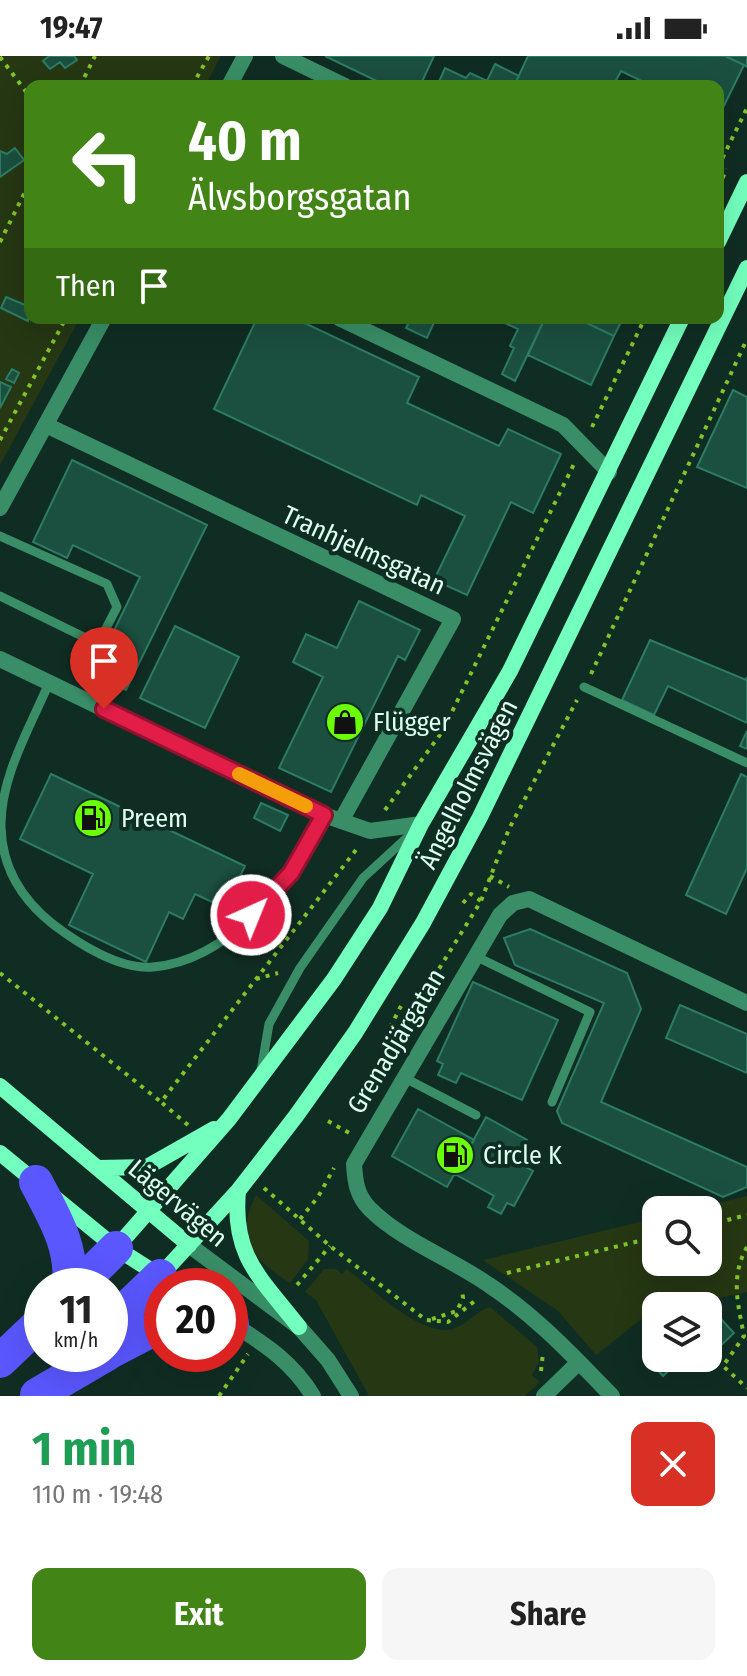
<!DOCTYPE html>
<html lang="en">
<head>
<meta charset="utf-8">
<style>
  body { margin:0; font-family:"Fira Sans Condensed",sans-serif; background:#f6f6f6; color:#222; height:100vh; display:flex; flex-direction:column; font-size:30px; white-space:nowrap }
  * { box-sizing:border-box; margin:0 }
  p { font-size:26px; color:#767676 }
  .icon { flex:none; width:44px; height:44px; fill:none; stroke:currentColor; stroke-width:2; stroke-linecap:round; stroke-linejoin:round }
  .map { position:relative; height:1340px; overflow:hidden }
  .panel { display:flex; flex-direction:column; background:#fff; flex:1 }
  .panel>* { flex:none }
  .hud { position:absolute; left:24px; top:24px; width:700px; height:244px; border-radius:16px; box-shadow:0 8px 32px #0002; background:#428516; color:#fff; overflow:hidden }
  .tools { position:absolute; left:642px; top:1140px; display:grid; gap:16px }
  .tools a { display:grid; place-items:center; width:80px; height:80px; border-radius:16px; background:#fff; box-shadow:0 8px 32px #0002; font-size:40px }
  .speed { position:absolute; left:24px; top:1212px; display:flex; gap:16px; font-size:40px; font-weight:700; text-align:center }
  .speed>* { display:grid; place-content:center; width:104px; height:104px; border-radius:50%; background:#fff; box-shadow:0 8px 32px #0002; line-height:1 }
  .speed small { font-size:20px; font-weight:400 }
  .speed .limit { border:12px solid #d22; background:#fff; color:#111 }
  .pin { position:absolute; display:grid; place-items:center; width:68px; height:68px; color:#fff; margin:-82px -34px; border-radius:50% 50% 50% 0; rotate:-45deg; box-shadow:0 0 8px #0007 }
  .pin .icon { rotate:45deg }
  .me { position:absolute; width:88px; margin:-44px; rotate:44deg; stroke-linejoin:round; filter:drop-shadow(0 0 6px #0008) }
  .turn { display:flex; align-items:center; gap:28px; height:168px; padding:0 32px; font-size:36px }
  .turn .icon { width:104px; height:104px; stroke-width:2.5 }
  .turn b { display:block; font-size:56px; line-height:68px }
  .then { display:flex; align-items:center; height:76px; padding:0 32px; background:#0003; gap:16px; font-size:30px }
  .round { display:grid; place-items:center; flex:none; width:84px; height:84px; border-radius:16px; background:#f6f6f6 }
  .overview { display:flex; align-items:center; justify-content:space-between; height:136px; padding:0 32px }
  h1 { font-size:48px; font-weight:700; line-height:60px; color:#1e9e55 }
  .cta { display:flex; gap:16px; margin-top:auto; padding:16px 32px }
  .cta a { flex:1; height:92px; border-radius:16px; background:#428516; color:#fff; font-size:32px; font-weight:700; line-height:92px; text-align:center }
  .cta a+a { background:#f6f6f6; color:#222 }
  .status { display:flex; justify-content:space-between; align-items:center; height:56px; padding:0 40px; background:#fff; direction:ltr }
  .status svg { height:22px; fill:currentColor }
  .map>svg:first-child { display:block }
</style>
</head>
<body>
<div class="status"><b>19:47</b><svg viewBox="0 0 49 12"><path d="M0 12V9h3v3zM5 12V6h3v6zM10 12V3h3v9zM15 12V0h3v12zM26 1h20v11H26zM47 4h2v5h-2z"/></svg></div>
<div class="map">
<svg width="747" height="1340" viewBox="0 0 747 1340">
  <rect width="100%" height="100%" fill="#102d23"/>
  <path fill="#263713" d="M0 0H221L205 30H30V262H80L0 409Z
    M256 1139 309 1185 308 1203 290 1227C254 1205 234 1181 256 1139Z
    M747 1140V1236L683 1250H656V1256L648 1258 596 1299 558 1255 483 1204 656 1162V1206H708V1154H690Z
    M324 1213H336L342 1218 347 1213C371 1232 422 1282 453 1273 468 1268 475 1255 490 1251L537 1291 539 1306 532 1319 540 1326 525 1340H369L316 1244 305 1236Z"/>
  <path fill="#1b4f3f" stroke="#2c7c64" stroke-width="2" d="M49 0H74L77 4 65 12 60 6 50 13 43 5Z
    M325 0H434L420 30H387Z
    M528 0H725L744 9 718 62V30H652L621 15 613 30H514Z
    M725 0H747V11L744 9Z
    M495 8 519 20 514 30H437L445 12 466 22 470 17 487 25Z
    M15 92 24 104 0 121V95L7 98Z
    M6 241 30 251 28 265 1 252Z
    M257 262H294L419 321 407 347 499 390 508 373 561 398 533 457 511 446 467 539 434 524 465 460 421 439 417 449 214 353Z
    M411 262H436L427 282 406 272Z
    M494 262H545L515 325 502 318 514 292 510 290 518 273Z
    M545 262H576L614 280 591 329 528 299Z
    M576 262H623L614 280Z
    M12 313 19 317 14 327 6 323Z
    M0 326 11 331 0 352Z
    M733 334 747 341V432L697 411Z
    M72 404 207 469 126 634 93 618 140 521 73 489 67 502 33 486Z
    M359 545 420 574 405 604 398 600 331 736 279 712 323 621 293 606 306 578 337 592Z
    M175 570 239 601 205 672 140 642Z
    M650 584 746 624 747 621V667L668 630 654 659 622 644Z
    M747 675V693L740 690Z
    M51 718 245 810 229 843 217 837 212 846 195 838 183 863 169 856 146 906 69 869 93 818 20 783Z
    M741 718 747 721V812L726 858 686 839Z
    M261 747 288 759 280 775 254 762Z
    M530 873 627 917 641 953 601 1046 747 1111V1131L723 1141 562 1067 557 1055 604 947 515 909 504 882Z
    M473 926 558 964 522 1044 461 1017 456 1027 438 1019 443 1008 437 1005Z
    M680 949 747 978V1017L666 982Z
    M418 1053 474 1084 447 1131 392 1100Z
    M486 1061 527 1084 515 1105 533 1115 514 1150 507 1147 501 1158 488 1151 494 1140 455 1118Z
    M720 1262 734 1277 716 1294 708 1285V1272Z
    M656 1295V1302H682L663 1320 647 1303Z"/>
  <g fill="none" stroke-linecap="round" stroke-linejoin="round">
    <path stroke="#80c42a" stroke-width="4" stroke-dasharray="4 6" stroke-linecap="butt" d="M0 1 30 41
      M80 30 95 0
      M192 30 209 0
      M718 111 747 52
      M718 131 727 113
      M0 186 30 126
      M592 371 645 262
      M0 384 66 262
      M591 618 747 283
      M385 754 442 676 574 408
      M490 820 509 831
      M463 847 471 838 481 845
      M0 917 161 1046
      M256 923 278 917
      M437 932V916L481 845 509 773 577 644
      M381 989 401 950
      M328 1065 351 1078
      M188 1069 161 1046 359 790
      M264 1132 330 1190 426 1264 448 1266 476 1244
      M300 1163 318 1141 334 1112
      M708 1169 747 1159
      M747 1191C730 1221 738 1248 744 1280L723 1310 747 1332
      M507 1217 656 1181
      M297 1229 330 1190
      M432 1263 457 1255 463 1242 462 1233
      M541 1315 543 1297
      M219 1340 248 1298"/>
    <path stroke="#398e67" stroke-width="9" d="M0 480 107 528 117 551 98 588 0 540
      M49 627C30 671 0 722 1 771 2 812 22 844 54 869 79 888 120 914 153 911 232 904 291 823 324 759
      M584 631 747 707
      M475 900 590 956 552 1046
      M261 1015 269 968 300 912 363 822 413 776
      M403 1021 476 1059"/>
    <path stroke="#398e67" stroke-width="16" d="M283 0 345 30
      M339 262 563 369 609 416
      M46 369 453 563 341 765
      M0 603 324 759 370 775 421 768
      M544 1340 579 1306
      M612 1340C573 1300 536 1260 489 1229 452 1203 402 1185 370 1153 357 1140 355 1126 354 1108L500 859 513 847 529 843 747 947"/>
    <path stroke="#398e67" stroke-width="16" d="M229 30 245 0
      M0 452 104 262
      M189 1189 299 1271 328 1304 351 1340
      M230 1266C264 1288 292 1305 313 1340"/>
    <path stroke="#73ffbd" stroke-width="16" d="M718 186 747 126
      M0 1030 189 1189
      M0 1097 116 1192 160 1220 238 1135 296 1060 355 977 423 867 480 761 747 212
      M99 1112 147 1111 214 1073
      M238 1135C232 1201 261 1222 299 1271
      M116 1192 229 1063 334 923 380 852 421 768 510 615 682 262"/>
    <path stroke="#5a57ff" stroke-width="34" d="M36 1126C54 1161 73 1190 69 1230
      M78 1230 116 1192
      M230 1267 232 1268
      M110 1268 160 1220
      M110 1296 162 1269
      M0 1305 42 1265
      M37 1339 107 1298"/>
  </g>
  <g fill="none" stroke-linecap="round" stroke-linejoin="round">
    <defs>
      <path id="route" d="M104 653 324 759 291 817 251 859"/>
    </defs>
    <use href="#route" stroke="#92132f" stroke-width="20"/>
    <use href="#route" stroke="#e11d48" stroke-width="14"/>
    <path stroke="#f59e0b" stroke-width="14" d="M239 718 306 750"/>
  </g>
  <defs>
    <symbol id="shop-disc" viewBox="-11 -11 22 22"><circle r="9.5" fill="#6aff08" stroke="#102d23"/><path d="M-5-2.5h2.3a2.7 3.5 0 0 1 5.4 0H5L5.5 6h-11ZM-1.5-2.5h3a1.5 2.3 0 0 0-3 0Z" fill="#111"/></symbol>
    <symbol id="fuel-disc" viewBox="-11 -11 22 22"><circle r="9.5" fill="#6aff08" stroke="#102d23"/><path d="M-5.5-6h7V0h2V4h1.3V-2.5L3-4.5l.8-.8L6-3V5H2.5V1h-1V6h-7ZM-4.2-4.7v3.2H.2V-4.7Z" fill="#111"/></symbol>
  </defs>
  <g fill-rule="evenodd">
    <use href="#shop-disc" x="323" y="644" width="44" height="44"/>
    <use href="#fuel-disc" x="71" y="740" width="44" height="44"/>
    <use href="#fuel-disc" x="433" y="1077" width="44" height="44"/>
  </g>
  <g text-anchor="middle" stroke-width="8" stroke-linejoin="round" paint-order="stroke">
    <g font-size="26" fill="#dcfff1" stroke="#102d23">
      <text transform="translate(364 494) rotate(25)" y="9">Tranhjelmsgatan</text>
      <text transform="translate(468 728) rotate(-63)" y="9">Ängelholmsvägen</text>
      <text transform="translate(396 985) rotate(-59)" y="9">Grenadjärgatan</text>
      <text transform="translate(178 1147) rotate(40)" y="9">Lägervägen</text>
    </g>
    <g font-size="26" fill="#dcfff1" stroke="#102d23" text-anchor="start">
      <text x="373" y="675">Flügger</text>
      <text x="121" y="771">Preem</text>
      <text x="483" y="1108">Circle K</text>
    </g>
  </g>
</svg>
<div class="tools">
<a><svg class="icon" aria-label="search" viewBox="0 0 24 24"><circle cx="10" cy="10" r="6"/><path d="M15 15l6 6"/></svg></a>
<a><svg class="icon" aria-label="layers" viewBox="0 0 24 24"><path d="M12 4l9 5-9 5-9-5zM3 14l9 5 9-5"/></svg></a>
</div>
<div class="speed"><div>11<small>km/h</small></div><div class="limit">20</div></div>
<div class="pin" style="left:104px;top:653px;background:#d93025"><svg class="icon" aria-label="arrive" viewBox="0 0 24 24"><path d="M6 21V4h12l-3 4 3 4H6"/></svg></div>
<svg class="me" style="left:251px;top:859px" viewBox="-20 -20 40 40"><circle r="17" fill="#e11d48" stroke="#fff" stroke-width="3"/><path d="M0-11L8 9 0 5-8 9z" fill="#fff"/></svg>
<div class="hud">
<div class="turn"><svg class="icon" aria-label="left" viewBox="0 0 24 24"><path d="M17 20v-9H6M10 6l-5 5 5 5"/></svg><div><b>40 m</b>Älvsborgsgatan</div></div>
<div class="then">Then<svg class="icon" aria-label="arrive" viewBox="0 0 24 24"><path d="M6 21V4h12l-3 4 3 4H6"/></svg></div>
</div>
</div>
<section class="panel">
<div class="overview"><div><h1>1 min</h1><p>110 m · 19:48</p></div><a class="round" style="background:#d93025;color:#fff"><svg class="icon" aria-label="close" viewBox="0 0 24 24"><path d="M6 6l12 12M18 6L6 18"/></svg></a></div>
<div class="cta"><a>Exit</a><a>Share</a></div>
</section>
</body>
</html>
